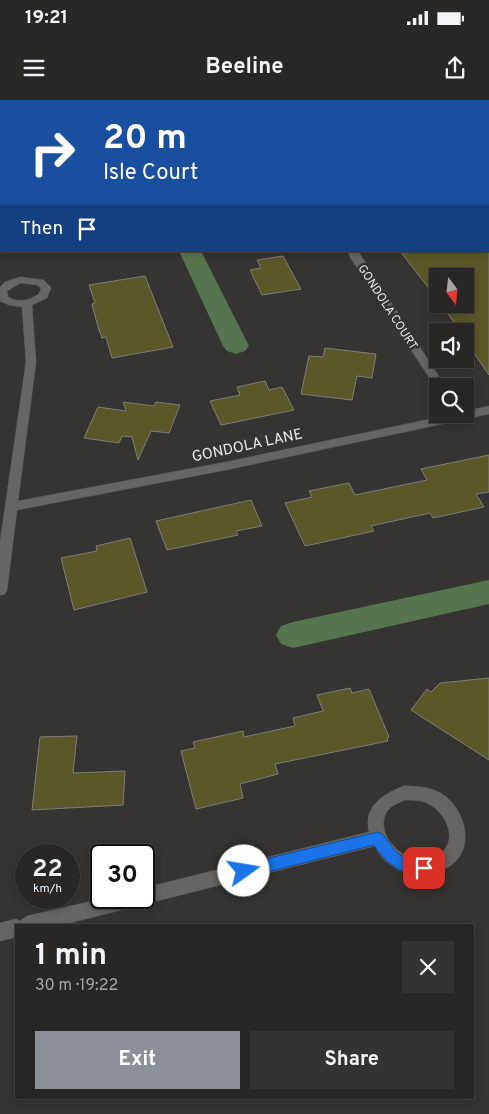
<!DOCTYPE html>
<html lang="en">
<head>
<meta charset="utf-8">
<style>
  body { margin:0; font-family:Overpass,sans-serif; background:#343332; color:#f1f3f6; height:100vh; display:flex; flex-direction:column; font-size:19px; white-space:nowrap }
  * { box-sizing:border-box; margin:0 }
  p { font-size:16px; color:#a5a5a7 }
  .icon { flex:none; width:28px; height:28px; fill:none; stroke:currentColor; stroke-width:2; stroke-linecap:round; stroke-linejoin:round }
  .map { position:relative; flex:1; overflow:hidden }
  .drawer { position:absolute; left:15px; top:824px; width:459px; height:175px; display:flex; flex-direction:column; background:#282726; border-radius:0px; box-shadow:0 2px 8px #0003,0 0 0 1px #444443 }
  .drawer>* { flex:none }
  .banner { position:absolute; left:0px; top:0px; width:490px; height:152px; box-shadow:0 2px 8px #0003,0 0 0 1px #444443; background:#1a4fa0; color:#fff; overflow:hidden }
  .needle { width:32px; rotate:165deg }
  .buttons { position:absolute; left:429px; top:168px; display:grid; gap:10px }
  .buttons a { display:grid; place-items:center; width:45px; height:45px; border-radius:0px; background:#282726; box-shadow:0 2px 8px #0003,0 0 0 1px #444443; font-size:25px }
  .speed { position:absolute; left:15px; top:744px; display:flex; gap:10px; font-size:25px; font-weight:700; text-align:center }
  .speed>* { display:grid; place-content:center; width:65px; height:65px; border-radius:50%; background:#282726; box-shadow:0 2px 8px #0003,0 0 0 1px #444443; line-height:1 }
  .speed small { font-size:12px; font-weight:400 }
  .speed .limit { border:2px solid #111; border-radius:8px; background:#fff; color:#111 }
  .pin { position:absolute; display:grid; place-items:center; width:42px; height:42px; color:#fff; margin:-21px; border-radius:10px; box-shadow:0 2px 8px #0006 }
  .me { position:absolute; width:55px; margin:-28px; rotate:77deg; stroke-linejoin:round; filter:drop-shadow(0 0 4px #0008) }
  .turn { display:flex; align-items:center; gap:18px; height:105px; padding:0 20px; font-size:22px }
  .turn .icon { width:65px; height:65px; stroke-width:2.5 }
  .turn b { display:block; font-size:35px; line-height:42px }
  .then { display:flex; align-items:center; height:48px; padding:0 20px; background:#0003; gap:10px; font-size:19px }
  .round { display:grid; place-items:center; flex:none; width:52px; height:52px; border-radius:0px; background:#343332 }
  .headline { display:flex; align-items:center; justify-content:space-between; height:85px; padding:0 20px }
  h1 { font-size:30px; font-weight:700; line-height:38px }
  .button { display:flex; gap:10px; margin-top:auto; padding:10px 20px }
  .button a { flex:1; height:58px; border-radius:0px; background:#8c9099; color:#fff; font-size:20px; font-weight:700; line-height:58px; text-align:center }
  .button a+a { background:#343332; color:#f1f3f6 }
  .status { display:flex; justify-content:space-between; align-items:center; height:35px; padding:0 25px; background:#282726; direction:ltr }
  .status svg { height:14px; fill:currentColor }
  header { display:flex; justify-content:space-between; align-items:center; height:65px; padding:0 20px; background:#282726; font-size:22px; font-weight:700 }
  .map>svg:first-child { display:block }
</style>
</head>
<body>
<div class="status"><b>19:21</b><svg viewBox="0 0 49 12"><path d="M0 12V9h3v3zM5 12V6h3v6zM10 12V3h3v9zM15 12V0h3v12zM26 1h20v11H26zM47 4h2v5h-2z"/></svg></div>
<header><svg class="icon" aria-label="menu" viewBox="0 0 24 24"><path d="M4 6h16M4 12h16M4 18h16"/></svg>Beeline<svg class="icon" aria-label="share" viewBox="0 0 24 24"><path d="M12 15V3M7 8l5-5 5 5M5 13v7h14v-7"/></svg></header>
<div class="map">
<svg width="489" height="1014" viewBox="0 0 489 1014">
  <rect width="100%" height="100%" fill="#363432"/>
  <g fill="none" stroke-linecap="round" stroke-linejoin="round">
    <path fill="#56754f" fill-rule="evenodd" d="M0 92H1V104H0Z
      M179 151H201L249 246 245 251 236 254 227 251 223 246Z
      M489 480V504L293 548 281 544 276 535 281 526 293 522Z"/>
  </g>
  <path fill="#5a5828" stroke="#7e7e7b" d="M400 151H489V275L465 240V231H461L440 204H465V176H438V200Z
    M283 156 301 189 262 195 250 170 261 168 257 160Z
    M145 176 173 247 112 258 106 237 102 238 98 227 92 204 95 203 89 185Z
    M325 248 376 254 372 278 357 276 352 300 301 294 309 256 323 257Z
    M265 281 269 290 282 287 294 310 221 325 210 301 240 295 237 287Z
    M123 302 154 306 156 302 180 305 169 333 151 331 138 360 132 337 122 336 119 343 84 338 98 307 126 311Z
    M489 355V392L476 394 484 407 433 418 430 413 371 426 374 431 305 446 285 403 312 397 309 391 349 383 355 395 427 380 421 369Z
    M251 400 262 426 236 431 238 435 167 450 156 421Z
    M130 438 147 492 74 510 61 458 97 451 96 446Z
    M489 578V660L411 610 427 589 431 592 440 583Z
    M350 588 352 593 369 589 389 637 387 638 388 641 275 664 278 674 240 684 243 698 196 709 181 651 195 648 193 642 243 631 244 637 295 626 293 618 323 611 317 595Z
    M77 636 73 673 125 671 123 705 32 710 40 637Z"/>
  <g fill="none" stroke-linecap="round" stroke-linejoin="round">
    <defs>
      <path id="service" d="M0 19H1V23H0Z"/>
      <path id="minor" d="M348 151H358L445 286H438L436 288 350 157Z
        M20 177 44 180 51 188 47 198 32 205 36 262 18 401 226 362 454 314H465V311L489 306V314L226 370 17 410 7 490 5 494 0 495V442L26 262 22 207 9 205 0 201V187L5 182ZM21 183 37 185 41 188 39 194C28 201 19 203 8 197L7 191Z
        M404 686C418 686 433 687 445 696 466 712 475 749 450 766 446 769 441 770 436 772 424 777 411 777 399 770 389 764 380 758 375 746L62 825H16V837L0 841V823L16 819 20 821 27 816 105 798H144V788L369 732C363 706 383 694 404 686ZM405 700C411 700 418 700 424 702 442 707 459 736 443 751 413 779 365 731 391 707 395 704 401 702 405 700Z"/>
    </defs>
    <use href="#service" stroke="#545250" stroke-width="1"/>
    <use href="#minor" stroke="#545250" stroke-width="1"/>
    <use href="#service" fill="#676563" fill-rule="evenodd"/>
    <use href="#minor" fill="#676563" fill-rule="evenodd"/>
  </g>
  <path fill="#1a73e8" stroke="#114b97" d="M378 732C387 735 391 749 400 755 409 761 419 760 428 763L430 768 428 773C408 781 384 762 374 745L244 778 239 776 237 771 239 766 244 764Z"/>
  <g text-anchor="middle" stroke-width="5" stroke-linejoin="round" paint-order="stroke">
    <g font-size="12" fill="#ecebe9" stroke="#363432">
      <text transform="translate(388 207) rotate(57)" y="4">GONDOLA COURT</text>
    </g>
    <g font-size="15" fill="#ecebe9" stroke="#363432">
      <text transform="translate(247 345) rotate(-12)" y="5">GONDOLA LANE</text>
    </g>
  </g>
</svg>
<div class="buttons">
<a><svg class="needle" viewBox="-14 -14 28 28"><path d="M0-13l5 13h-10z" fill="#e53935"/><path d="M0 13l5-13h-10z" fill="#a5a5a7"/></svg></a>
<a><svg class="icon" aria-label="sound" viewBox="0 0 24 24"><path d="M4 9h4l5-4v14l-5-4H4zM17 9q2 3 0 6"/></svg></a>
<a><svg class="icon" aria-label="search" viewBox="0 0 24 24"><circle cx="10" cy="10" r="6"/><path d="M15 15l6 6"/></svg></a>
</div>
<div class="speed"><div>22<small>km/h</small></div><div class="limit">30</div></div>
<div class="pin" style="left:424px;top:768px;background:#d93025"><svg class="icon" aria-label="arrive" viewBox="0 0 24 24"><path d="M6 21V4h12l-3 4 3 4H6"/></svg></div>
<svg class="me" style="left:244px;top:771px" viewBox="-20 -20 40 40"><circle r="19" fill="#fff"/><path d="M0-13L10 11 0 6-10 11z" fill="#1a73e8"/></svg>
<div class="banner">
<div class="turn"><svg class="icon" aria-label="right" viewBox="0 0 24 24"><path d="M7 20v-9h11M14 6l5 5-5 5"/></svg><div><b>20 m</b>Isle Court</div></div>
<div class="then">Then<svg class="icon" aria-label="arrive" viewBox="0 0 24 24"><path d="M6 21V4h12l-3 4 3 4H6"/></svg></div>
</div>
<section class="drawer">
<div class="headline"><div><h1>1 min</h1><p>30 m · 19:22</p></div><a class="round"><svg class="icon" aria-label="close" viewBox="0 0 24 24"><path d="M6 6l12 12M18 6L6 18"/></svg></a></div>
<div class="button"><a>Exit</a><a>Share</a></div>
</section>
</div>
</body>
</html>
